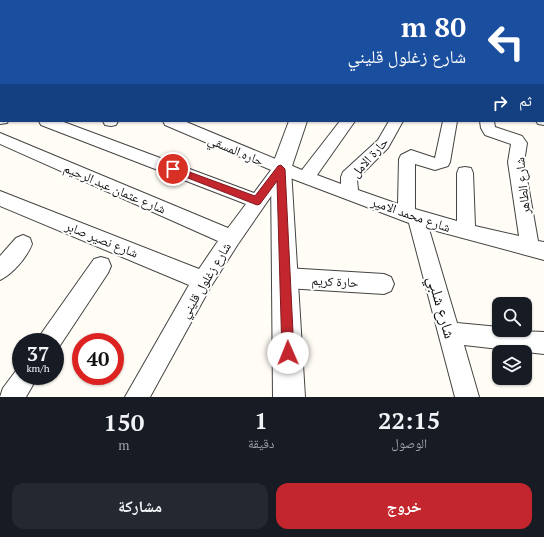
<!DOCTYPE html>
<html lang="ar">
<head>
<meta charset="utf-8">
<style>
  body { margin:0; font-family:"PT Serif","Noto Naskh Arabic",serif; background:#242831; color:#f1f3f6; direction:rtl; height:100vh; display:flex; flex-direction:column; font-size:15px; white-space:nowrap }
  * { box-sizing:border-box; margin:0 }
  p { font-size:13px; color:#9ea1a6 }
  .icon { flex:none; width:22px; height:22px; fill:none; stroke:currentColor; stroke-width:2; stroke-linecap:round; stroke-linejoin:round }
  .map { position:relative; height:397px; overflow:hidden; direction:ltr }
  .sheet { display:flex; flex-direction:column; background:#171b24; flex:1 }
  .sheet>* { flex:none }
  .top-card { position:absolute; left:0px; top:0px; width:544px; height:122px; box-shadow:0 1px 3px #0004; direction:rtl; background:#1a4fa0; color:#fff; overflow:hidden }
  .tools { position:absolute; left:492px; top:297px; display:grid; gap:8px }
  .tools a { display:grid; place-items:center; width:40px; height:40px; border-radius:8px; background:#171b24; box-shadow:0 1px 3px #0004; font-size:20px }
  .speed { position:absolute; left:12px; top:333px; display:flex; gap:8px; font-size:20px; font-weight:700; text-align:center }
  .speed>* { display:grid; place-content:center; width:52px; height:52px; border-radius:50%; background:#171b24; box-shadow:0 1px 3px #0004; line-height:1 }
  .speed small { font-size:10px; font-weight:400 }
  .speed .limit { border:6px solid #d22; background:#fff; color:#111 }
  .pin { position:absolute; display:grid; place-items:center; width:34px; height:34px; color:#fff; margin:-17px; border:2px solid #fff; border-radius:50%; box-shadow:0 1px 4px #0007 }
  .me { position:absolute; width:44px; margin:-22px; rotate:359deg; stroke-linejoin:round; filter:drop-shadow(0 0 3px #0008) }
  .turn { display:flex; align-items:center; gap:14px; height:84px; padding:0 12px; font-size:18px }
  .turn .icon { width:52px; height:52px; stroke-width:2.5 }
  .turn b { display:block; font-size:28px; line-height:34px }
  .then { display:flex; align-items:center; height:38px; padding:0 12px; background:#0003; gap:8px; font-size:15px }
  .eta { display:flex; justify-content:space-evenly; align-items:center; height:68px; text-align:center }
  .eta b { font-size:24px; font-weight:800; line-height:28px }
  .cta { display:flex; gap:8px; margin-top:auto; padding:8px 12px }
  .cta a { flex:1; height:46px; border-radius:12px; background:#c4262e; color:#fff; font-size:16px; font-weight:800; line-height:46px; text-align:center }
  .cta a+a { background:#242831; color:#f1f3f6 }
  .map>svg:first-child { display:block }
</style>
</head>
<body>
<div class="map">
<svg width="544" height="397" viewBox="0 0 544 397">
  <rect width="100%" height="100%" fill="#fffdf5"/>
  <g fill="none" stroke-linecap="round" stroke-linejoin="round">
    <defs>
      <path id="minor" d="M515 0H525V1H515Z
        M543 25H544V31H543Z
        M543 46H544V52H543Z
        M1 55V63L0 64V56Z
        M543 74H544V83H543Z
        M0 102H1V112H0Z
        M543 115H544V125L538 124 536 121H543Z
        M39 121H61L254 193 271 170 165 125 163 121H184L302 170 340 121H355L317 175 341 184V177L343 172 378 140 389 121H403L388 148 357 179 358 190 398 204 399 159 401 155 411 150 435 158 443 121H457L450 162 448 166 435 170 415 164V209L457 221V173L459 168 465 167 471 168 473 173 475 226 519 236 508 162 511 144 485 135 481 128 480 121H494L495 127 522 136 527 143 524 162 538 241 544 242V260L429 229 457 323 499 327V330L544 332V354L464 345 479 397H455L409 223 285 176 238 244 210 288 150 397H125L189 285 0 206V191L199 269 218 241 0 144V133L228 228 246 204 41 125Z
        M103 121H118L116 125 111 126 105 125Z
        M23 235 30 238 32 244C27 257 13 274 0 280V256L16 238Z
        M101 257 108 259 111 266 108 273 57 350 55 351V342H38L41 334 94 259Z
        M286 268 384 274 391 277 394 284 391 291 384 294 286 288 279 285 276 278 279 271Z
        M21 366V376H38L26 397H0L3 388 18 368Z"/>
      <path id="tertiary" d="M372 0H386V1H372Z
        M0 112 1 121H8L7 123 0 124Z
        M289 121H307L291 169 305 397H273L271 169Z"/>
      <path id="secondary" d="M0 26H1V34H0Z"/>
    </defs>
    <use href="#minor" stroke="#444" stroke-width="2"/>
    <use href="#tertiary" stroke="#444" stroke-width="2"/>
    <use href="#secondary" stroke="#333" stroke-width="2"/>
    <use href="#minor" fill="#fff" fill-rule="evenodd"/>
    <use href="#tertiary" fill="#fff" fill-rule="evenodd"/>
    <use href="#secondary" fill="#fff6b0" fill-rule="evenodd"/>
  </g>
  <path fill="#c4262e" stroke="#7f191e" d="M281 165 285 169 294 353 292 357 288 359 284 357 282 353 277 181 260 204 257 205 170 171 168 169 173 166 255 196 278 166Z"/>
  <g text-anchor="middle" stroke-width="4" stroke-linejoin="round" paint-order="stroke">
    <g font-size="13" fill="#111" stroke="#fff">
      <text transform="translate(236 150) rotate(23)" y="5">حاره المسقي</text>
      <text transform="translate(369 157) rotate(-48)" y="5">حارة الامل</text>
      <text transform="translate(522 186) rotate(-96)" y="5">شارع الطاهر</text>
      <text transform="translate(115 188) rotate(23)" y="5">شارع عثمان عبد الرحيم</text>
      <text transform="translate(411 214) rotate(19)" y="5">شارع محمد الامير</text>
      <text transform="translate(102 239) rotate(22)" y="5">شارع نصير صابر</text>
      <text transform="translate(205 280) rotate(-59)" y="5">شارع زغلول قليني</text>
      <text transform="translate(335 281) rotate(3)" y="5">حارة كريم</text>
    </g>
    <g font-size="16" fill="#111" stroke="#fff">
      <text transform="translate(442 307) rotate(74)" y="6">شارع شلبي</text>
    </g>
  </g>
</svg>
<div class="tools">
<a><svg class="icon" aria-label="search" viewBox="0 0 24 24"><circle cx="10" cy="10" r="6"/><path d="M15 15l6 6"/></svg></a>
<a><svg class="icon" aria-label="layers" viewBox="0 0 24 24"><path d="M12 4l9 5-9 5-9-5zM3 14l9 5 9-5"/></svg></a>
</div>
<div class="speed"><div>37<small>km/h</small></div><div class="limit">40</div></div>
<div class="pin" style="left:173px;top:169px;background:#d93025"><svg class="icon" aria-label="arrive" viewBox="0 0 24 24"><path d="M6 21V4h12l-3 4 3 4H6"/></svg></div>
<svg class="me" style="left:288px;top:353px" viewBox="-20 -20 40 40"><circle r="19" fill="#fff"/><path d="M0-13L10 11 0 6-10 11z" fill="#c4262e"/></svg>
<div class="top-card">
<div class="turn"><svg class="icon" aria-label="left" viewBox="0 0 24 24"><path d="M17 20v-9H6M10 6l-5 5 5 5"/></svg><div><b>80 m</b>شارع زغلول قليني</div></div>
<div class="then">ثم<svg class="icon" aria-label="right" viewBox="0 0 24 24"><path d="M7 20v-9h11M14 6l5 5-5 5"/></svg></div>
</div>
</div>
<section class="sheet">
<div class="eta">
<div><b>22:15</b><p>الوصول</p></div>
<div><b>1</b><p>دقيقة</p></div>
<div><b>150</b><p>m</p></div>
</div>
<div class="cta"><a>خروج</a><a>مشاركة</a></div>
</section>
</body>
</html>
